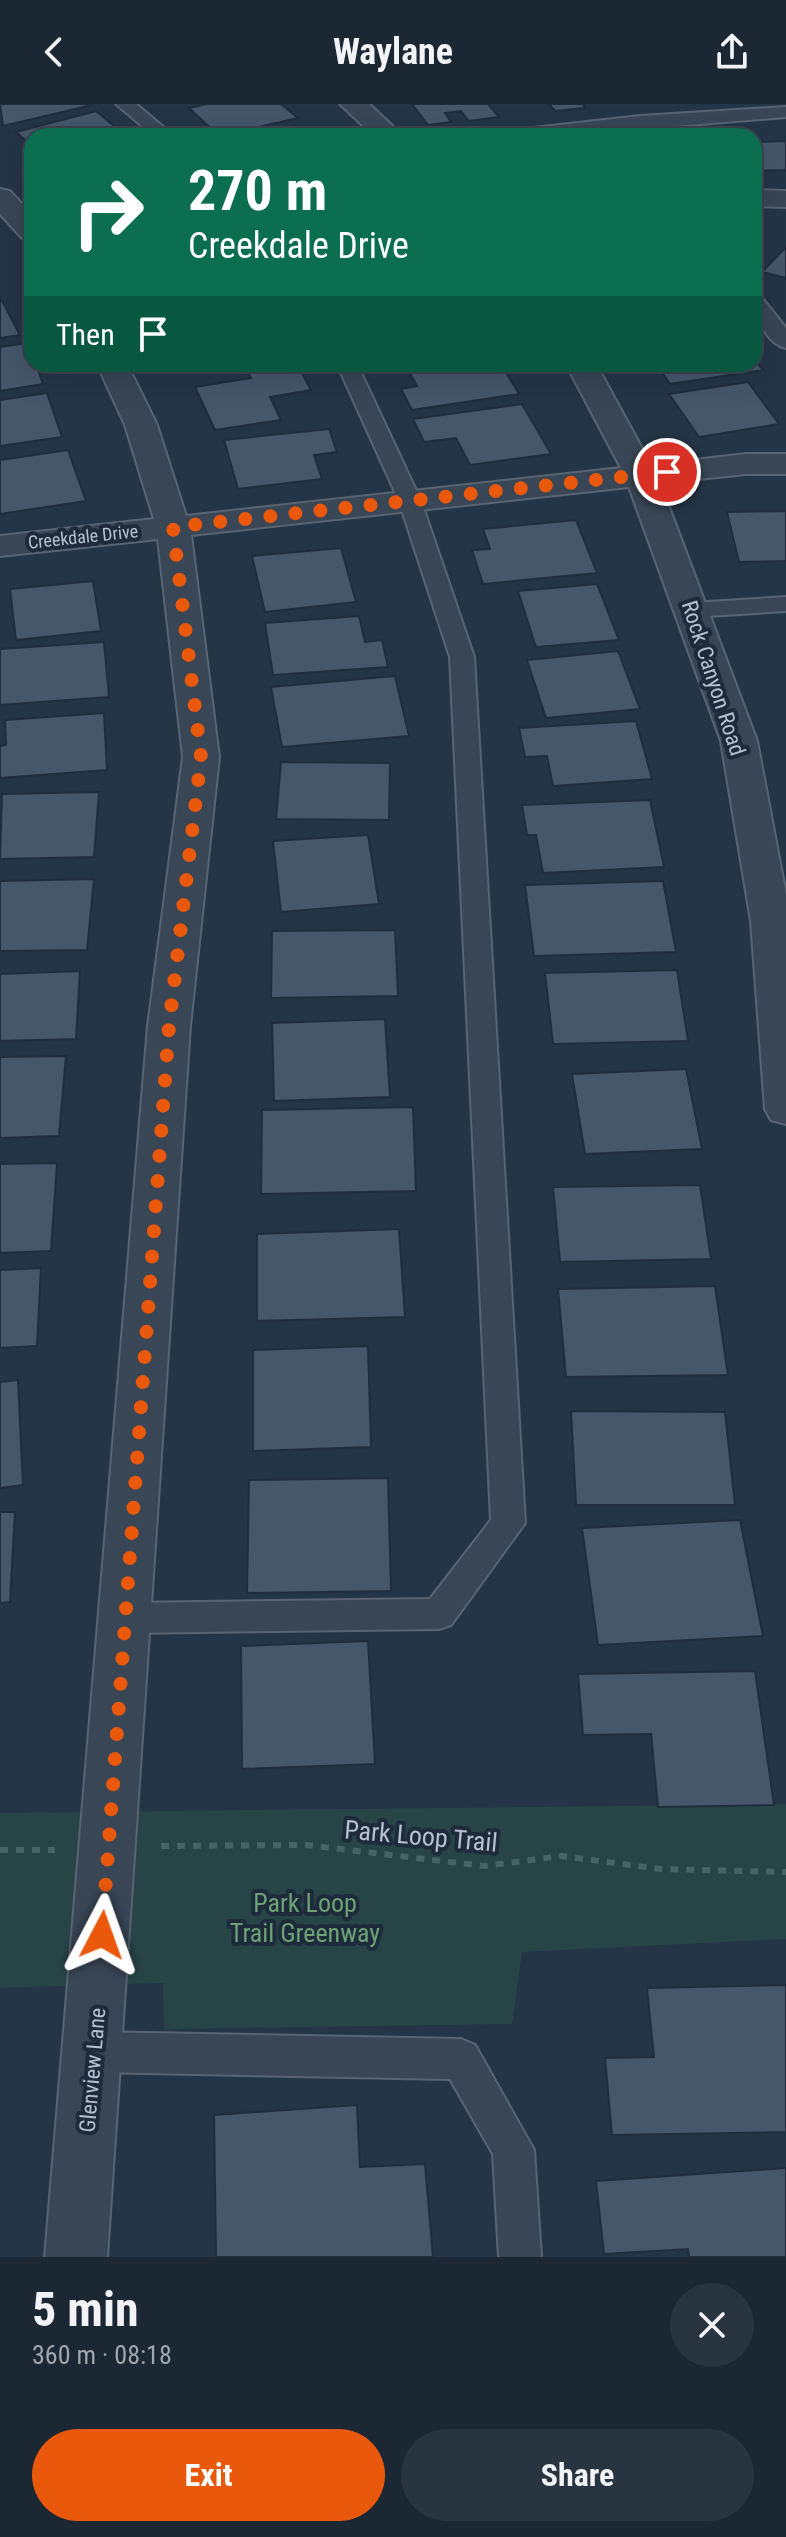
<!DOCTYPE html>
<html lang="en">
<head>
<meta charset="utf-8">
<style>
  body { margin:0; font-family:"Roboto Condensed",sans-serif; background:#283440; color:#f1f3f6; height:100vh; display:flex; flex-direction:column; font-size:30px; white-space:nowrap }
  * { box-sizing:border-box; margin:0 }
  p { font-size:26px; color:#a0a6ac }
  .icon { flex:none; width:44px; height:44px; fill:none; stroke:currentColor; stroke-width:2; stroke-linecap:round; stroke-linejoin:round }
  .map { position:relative; height:2153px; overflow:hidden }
  .drawer { display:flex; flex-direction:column; background:#1b2834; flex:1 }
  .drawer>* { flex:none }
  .top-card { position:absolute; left:24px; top:24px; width:738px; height:244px; border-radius:24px; box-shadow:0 8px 32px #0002,0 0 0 2px #39444f; background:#0b6e4f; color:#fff; overflow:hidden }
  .pin { position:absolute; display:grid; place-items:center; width:68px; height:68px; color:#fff; margin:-34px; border:4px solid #fff; border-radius:50%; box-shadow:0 2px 8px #0007 }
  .me { position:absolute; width:88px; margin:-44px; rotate:4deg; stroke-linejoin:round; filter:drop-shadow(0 0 6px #0008) }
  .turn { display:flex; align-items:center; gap:28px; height:168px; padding:0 32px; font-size:36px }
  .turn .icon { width:104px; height:104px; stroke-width:2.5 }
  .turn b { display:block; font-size:56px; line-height:68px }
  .then { display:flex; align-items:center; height:76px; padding:0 32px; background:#0003; gap:16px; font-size:30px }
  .round { display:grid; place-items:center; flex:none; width:84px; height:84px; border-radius:42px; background:#283440 }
  .summary { display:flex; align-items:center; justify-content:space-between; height:136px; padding:0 32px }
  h1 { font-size:48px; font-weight:700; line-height:60px }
  .primary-button { display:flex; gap:16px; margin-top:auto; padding:16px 32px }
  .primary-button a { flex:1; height:92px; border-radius:48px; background:#ea580c; color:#fff; font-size:32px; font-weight:700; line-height:92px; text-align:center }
  .primary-button a+a { background:#283440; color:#f1f3f6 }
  header { display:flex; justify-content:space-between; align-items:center; height:104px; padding:0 32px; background:#1b2834; font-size:36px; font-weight:700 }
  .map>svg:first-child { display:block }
</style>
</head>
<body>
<header><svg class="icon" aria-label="back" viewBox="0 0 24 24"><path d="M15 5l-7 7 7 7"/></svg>Waylane<svg class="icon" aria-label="share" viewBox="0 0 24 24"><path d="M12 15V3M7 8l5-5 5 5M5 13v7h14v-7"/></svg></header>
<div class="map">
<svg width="786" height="2153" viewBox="0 0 786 2153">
  <rect width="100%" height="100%" fill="#243546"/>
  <path fill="#274547" d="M786 1700V1835L522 1848 512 1920 164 1925 163 1879 0 1884V1709Z"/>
  <path fill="#46576a" stroke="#202d3c" stroke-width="2" d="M0 0H90L92 1 3 22Z
    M207 0H281L298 14 219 32 189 4Z
    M412 0H488L499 13 469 17 461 7 445 9 451 18 428 21Z
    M549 0H583L585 4 555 7Z
    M96 7 126 32H32V42L16 28Z
    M786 37V66L758 67 754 38Z
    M786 143V174L762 168Z
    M0 193 20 231 0 234Z
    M28 239 32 260H36L43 280 0 287V243Z
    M754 255 763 266 670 280 656 260H754Z
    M297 260 311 286 270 293 281 316 215 326 195 283 251 274 247 266Z
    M405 260H501L519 290 412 306 401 285 417 282Z
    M748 278 779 320 699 333 669 290Z
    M47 289 62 333 0 342V296Z
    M522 300 551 350 470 361 456 334 424 338 413 315Z
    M329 325 337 348 314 351 322 375 238 385 224 336Z
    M68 346 86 397 0 410V356Z
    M786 407V457L739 458 727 408Z
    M576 416 597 469 483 480 472 446 490 445 483 425Z
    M341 444 356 498 265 508 252 452Z
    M93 477 101 527 16 536 10 485Z
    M597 480 619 536 536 543 518 487Z
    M359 512 365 538 382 536 388 563 273 571 265 519Z
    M104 538 109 593 0 601V545Z
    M618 547 640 605 546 614 527 556Z
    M395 572 409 632 282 643 271 583Z
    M104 609 107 666 0 674V642L6 641 5 616Z
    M636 617 652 675 553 682 547 652 525 653 519 624Z
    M281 658 390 659 389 716 276 715Z
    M99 688 94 753 0 755 2 690Z
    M650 696 664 763 543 769 536 731H527L522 701Z
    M368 731 379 800 281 808 273 737Z
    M94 775 87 846 0 847V777Z
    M663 777 676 848 534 852 525 781Z
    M395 826 398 892 271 894 272 827Z
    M677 866 688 937 553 940 545 869Z
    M80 867 76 935 0 937V870Z
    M385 915 390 993 274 997 272 919Z
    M66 952 59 1032 0 1034V953Z
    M686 965 702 1045 585 1050 572 970Z
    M413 1003 416 1087 261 1090 262 1006Z
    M57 1059 51 1147 0 1149V1060Z
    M700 1081 711 1155 560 1158 553 1083Z
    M399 1125 405 1213 257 1217V1130Z
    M41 1164 37 1242 0 1244V1166Z
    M715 1182 728 1271 566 1273 558 1185Z
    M368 1242 371 1343 253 1347V1246Z
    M18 1276 23 1381 0 1384V1278Z
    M571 1307 725 1308 735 1401H576Z
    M388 1374 391 1487 247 1489 249 1376Z
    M0 1408H15L10 1498 0 1499Z
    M740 1416 763 1532 598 1541 582 1424Z
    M368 1537 375 1660 242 1665 241 1542Z
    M755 1567 774 1701 658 1703 651 1630 583 1631 578 1570Z
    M786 1881V2028L612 2031 605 1954 654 1953 647 1884Z
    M357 2001 360 2063 425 2060 433 2153H216L214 2011Z
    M786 2064V2153H689L688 2145 604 2150 596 2077Z"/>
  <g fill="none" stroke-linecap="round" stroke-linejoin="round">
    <defs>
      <path id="lane" d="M116 0H136L174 32H154Z
        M786 3V13L554 32H497L506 27 640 12Z
        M754 191 761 193 786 224V244C765 239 754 210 754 191Z
        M337 260H357L421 397 474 553 525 1419 451 1521 439 1525 127 1529 115 1525 110 1514 115 1503 127 1499 430 1495 491 1416 450 553 399 397Z
        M786 493V507L692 513 680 506 692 499Z
        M94 1928 461 1935 475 1941 534 2046 541 2153H499L493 2050 450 1975 94 1968 80 1962 74 1948 80 1934Z"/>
      <path id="street" d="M340 0H369L403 32H374Z
        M0 85 10 87 32 111V136L22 134 0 110Z
        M754 86 786 87V103L754 102Z
        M97 260H127L157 321 186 412 621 364 566 260H596L651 361 746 350H786V370H746L660 379 757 637 786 791V1020L771 1016 765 1005 751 817 721 637 629 383 191 431 219 653 190 922 107 2153H45L148 922 183 653 158 435 0 452V432L154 415 125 321Z"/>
    </defs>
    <use href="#lane" stroke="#586472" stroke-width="4"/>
    <use href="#street" stroke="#586472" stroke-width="4"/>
    <path stroke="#476365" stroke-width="6" stroke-dasharray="8 8" stroke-linecap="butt" d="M161 1742 306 1741 484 1762 562 1752 660 1765 786 1768
      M0 1746H55"/>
    <use href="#lane" fill="#394655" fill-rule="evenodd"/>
    <use href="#street" fill="#394655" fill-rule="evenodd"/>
  </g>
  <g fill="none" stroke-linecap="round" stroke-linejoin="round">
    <path stroke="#ea580c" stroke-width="14" stroke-dasharray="0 25.2" d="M102 1831 169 922 201 653 173 423 667 368"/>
  </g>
  <g text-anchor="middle" stroke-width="8" stroke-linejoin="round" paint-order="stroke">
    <g font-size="18" fill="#b7c1ce" stroke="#1e2b3b">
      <text transform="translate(83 433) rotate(-6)" y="6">Creekdale Drive</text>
    </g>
    <g font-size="22" fill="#b7c1ce" stroke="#1e2b3b">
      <text transform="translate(714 574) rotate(72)" y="8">Rock Canyon Road</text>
      <text transform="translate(92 1966) rotate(-85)" y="8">Glenview Lane</text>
    </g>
    <g font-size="26" fill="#b7c1ce" stroke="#1e2b3b">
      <text transform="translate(421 1732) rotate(5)" y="9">Park Loop Trail</text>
    </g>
    <g font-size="26" fill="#6ca275" stroke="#1e2b3b">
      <text x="305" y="1808">Park Loop<tspan x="305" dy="30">Trail Greenway</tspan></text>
    </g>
  </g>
</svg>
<div class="pin" style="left:667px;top:368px;background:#d93025"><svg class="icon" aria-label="arrive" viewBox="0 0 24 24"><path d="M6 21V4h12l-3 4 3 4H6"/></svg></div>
<svg class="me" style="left:102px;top:1831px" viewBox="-20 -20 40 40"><path d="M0-17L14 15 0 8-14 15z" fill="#ea580c" stroke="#fff" stroke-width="4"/></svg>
<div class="top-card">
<div class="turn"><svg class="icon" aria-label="right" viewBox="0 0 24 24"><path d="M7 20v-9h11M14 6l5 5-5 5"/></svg><div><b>270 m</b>Creekdale Drive</div></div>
<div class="then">Then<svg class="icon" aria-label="arrive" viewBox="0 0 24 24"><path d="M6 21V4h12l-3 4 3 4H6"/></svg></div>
</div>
</div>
<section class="drawer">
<div class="summary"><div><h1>5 min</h1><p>360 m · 08:18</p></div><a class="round"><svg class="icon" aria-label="close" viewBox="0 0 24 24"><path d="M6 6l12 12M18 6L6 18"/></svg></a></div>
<div class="primary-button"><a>Exit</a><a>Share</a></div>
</section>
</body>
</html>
